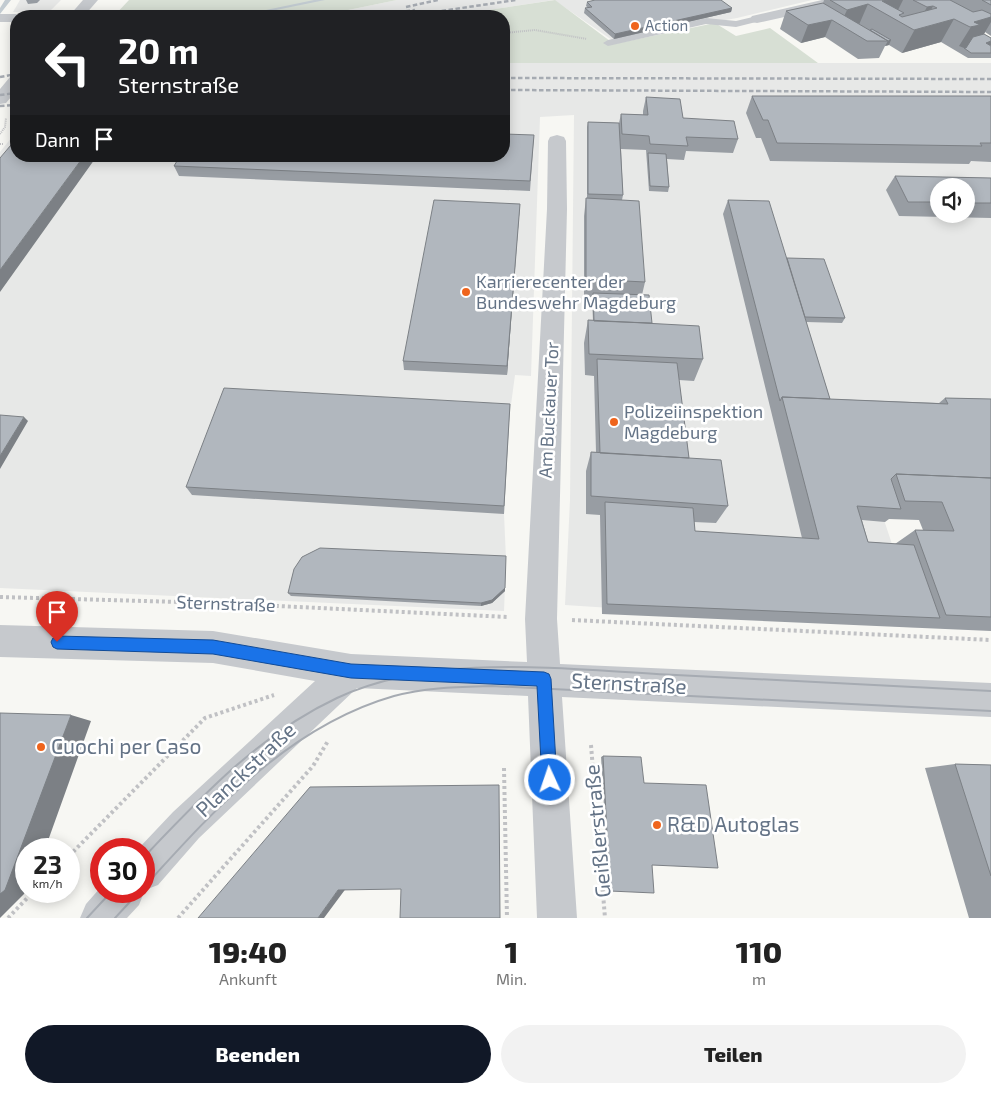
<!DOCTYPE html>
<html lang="de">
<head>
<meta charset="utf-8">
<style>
  body { margin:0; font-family:"Exo 2",sans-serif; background:#f2f2f2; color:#222; height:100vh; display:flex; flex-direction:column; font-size:19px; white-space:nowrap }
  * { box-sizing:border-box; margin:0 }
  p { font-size:16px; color:#767676 }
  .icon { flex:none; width:28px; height:28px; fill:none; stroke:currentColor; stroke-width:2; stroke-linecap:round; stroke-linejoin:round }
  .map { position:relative; height:918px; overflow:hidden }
  .side { display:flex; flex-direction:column; background:#fff; flex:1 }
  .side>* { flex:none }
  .banner { position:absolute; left:10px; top:10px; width:500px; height:152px; border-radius:20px; box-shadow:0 2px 12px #0003; background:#202124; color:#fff; overflow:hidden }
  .controls { position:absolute; left:930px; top:178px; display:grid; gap:10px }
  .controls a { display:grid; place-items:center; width:45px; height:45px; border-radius:50%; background:#fff; box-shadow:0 2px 12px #0003; font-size:25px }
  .speed { position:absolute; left:15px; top:838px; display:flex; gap:10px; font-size:25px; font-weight:700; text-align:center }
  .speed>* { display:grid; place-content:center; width:65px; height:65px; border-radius:50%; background:#fff; box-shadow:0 2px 12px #0003; line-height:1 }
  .speed small { font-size:12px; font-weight:400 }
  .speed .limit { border:8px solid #d22; background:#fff; color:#111 }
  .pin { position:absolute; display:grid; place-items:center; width:42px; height:42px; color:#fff; margin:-51px -21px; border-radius:50% 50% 50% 0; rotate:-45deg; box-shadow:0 0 5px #0007 }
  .pin .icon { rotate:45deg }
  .me { position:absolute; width:55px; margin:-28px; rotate:357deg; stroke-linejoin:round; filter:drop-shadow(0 0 4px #0008) }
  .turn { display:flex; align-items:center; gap:18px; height:105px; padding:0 25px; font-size:22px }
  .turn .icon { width:65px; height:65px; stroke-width:2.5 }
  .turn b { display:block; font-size:35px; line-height:42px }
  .then { display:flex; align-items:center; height:48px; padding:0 25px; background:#0003; gap:10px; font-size:19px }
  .eta { display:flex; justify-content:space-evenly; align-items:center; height:85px; text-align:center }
  .eta b { font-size:30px; font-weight:800; line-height:35px }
  .action { display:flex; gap:10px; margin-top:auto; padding:10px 25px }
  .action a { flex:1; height:58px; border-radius:30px; background:#111827; color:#fff; font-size:20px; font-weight:800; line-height:58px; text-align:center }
  .action a+a { background:#f2f2f2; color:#222 }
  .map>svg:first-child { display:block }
</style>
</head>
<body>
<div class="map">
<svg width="991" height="918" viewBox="0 0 991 918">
  <rect width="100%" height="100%" fill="#f7f7f3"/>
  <path fill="#e7e8e7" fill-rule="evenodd" d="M20 0H61L48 13 13 12Z
    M397 0H812L737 18 612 40 554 0 449 16H319Z
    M504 63H991V497L875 493 920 628 565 605 570 500 574 115 540 117 531 376 515 375 510 412 504 514 506 559 504 611 0 588V152L16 132V156H504ZM939 186H966V214H939Z"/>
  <path fill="#d7dfd4" d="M129 0H397L319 16H114Z
    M555 0 614 44 715 23 736 36 770 28 818 63H504V16H449Z"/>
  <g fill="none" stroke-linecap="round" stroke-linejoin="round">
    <path fill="#c2cbd1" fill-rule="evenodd" d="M5 0H11L0 14V8Z
      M314 0H325L247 16H237Z"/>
    <path stroke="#c0c1c4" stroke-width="2" stroke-dasharray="1 1" stroke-linecap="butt" d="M504 33 535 30 587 39
      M0 134 5 127 6 118
      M0 144H3"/>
    <path stroke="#c0c1c4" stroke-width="4" stroke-dasharray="3 3" stroke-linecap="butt" d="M0 597 215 603 508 617
      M572 620 991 640
      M591 745 605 918
      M504 768 507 918
      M69 856 205 718 274 695
      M8 918 34 891
      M178 918 313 766 328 741"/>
    <path fill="#c6c9cd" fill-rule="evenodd" d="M757 16 762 19 760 21 736 27 706 24 608 46 603 43 608 40 706 18 736 21Z"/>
    <path fill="#c6c9cd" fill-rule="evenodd" d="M83 0H98L84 16H69Z
      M822 0H849L847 3 757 23 752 22 750 19 752 16Z
      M0 14H16L22 16H16V22H0Z
      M16 76V91L6 103 0 104V89L10 77Z
      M557 135 564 137 566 141 567 209 557 619 560 664 991 683V717L562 697 577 918H537L528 696 357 688 199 838 158 885 145 890 139 905 127 918H80L86 904 101 887V891H144V849H138L173 812 315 681 213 663 0 657V625L213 631 351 654 527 662 525 619 547 209 548 141 550 137Z"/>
    <path stroke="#a6abb2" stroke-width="2" d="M144 857C202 796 260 734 337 698 438 651 567 670 676 675 781 681 886 686 991 691
      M144 887C215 809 289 726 394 696 427 687 459 687 492 686L991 711
      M87 918 112 891
      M115 918 140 891"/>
    <path stroke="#a6abb2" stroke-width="2.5" stroke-dasharray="4.5 2.5" stroke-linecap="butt" d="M406 7 438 0
      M357 16 377 13
      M371 16 415 10
      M407 16 516 0
      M0 77 16 74
      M504 78 991 79
      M504 90 991 92
      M0 95 16 93
      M0 106 16 105"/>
  </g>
  <path fill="#989da3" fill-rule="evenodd" d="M26 0H40L37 3 28 4Z
    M824 0H991V36L985 32 984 34 991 38V45H990L991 46V58H968L941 42 902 53 889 45 885 46 879 58 858 59 825 37 801 43 780 29 786 11 823 3Z
    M587 2 732 8 731 12 614 39 584 13 585 8H588L586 6Z
    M752 96H991V162L971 161 969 164 770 161 761 138H756L746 113Z
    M646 97 683 118 738 139 733 153 686 151 684 160 667 159 669 187 668 192 649 191 646 150 621 149 623 195 622 200 645 282 642 295 652 323 703 359 694 381 679 380 689 458 728 506 716 523 694 522 695 531 802 538 723 214 728 200 845 318 842 323 806 322 830 399 939 403 945 398 991 399V631L602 614 600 515 586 514V471L591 452H596L594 376 585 375 584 343 588 320 593 321 592 297H584V216L586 198H587V127L588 122 619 123 621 114 643 115V111ZM889 519 919 520 923 530H915L895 544 868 542 862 520 885 522Z
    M534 135 530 191 179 176 174 166Z
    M895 176 991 178V218L899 216 886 190ZM939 186H966V214H939Z
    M520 204 507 375 404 370 403 361Z
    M510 404 504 514 192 495 186 487Z
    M505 591 492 603 481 606 291 596 288 593Z
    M603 756 652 865 610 891 609 890 601 757Z
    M955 764 991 765V918H969L925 768Z"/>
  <path fill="#7c8085" d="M888 0H903L894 18 882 1Z
    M868 4 858 27 840 25 847 10Z
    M933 6 922 28 954 19 941 42 902 53 927 7Z
    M732 8 731 12 614 39 615 34Z
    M991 17V22L981 39 966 48H964L959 46 974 22Z
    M832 20 825 37 801 43 808 25Z
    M891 40 889 45 885 46 888 41Z
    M991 41V45L983 48 986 43Z
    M84 156H97L0 292V270Z
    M520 204 519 214 507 375V366Z
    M24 417 28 421 0 469V456Z
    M505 588V591L492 603 481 606V603Z
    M71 715 91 721 45 849H26V891H27L0 918V894Z
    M347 887 324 918H318L338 890Z"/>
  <path fill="#b1b7be" stroke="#7c8085" d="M595 0H721L732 8 615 34 585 8 592 7 587 2Z
    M830 0H888L882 1 904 13 899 15 902 17 937 8 933 6 927 7 913 0H950L973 12 982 10 991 14V17L974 22 980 25 970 27 954 19 914 30 868 4 847 10Z
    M982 0H991V5Z
    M823 3 888 41H867L832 20 808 25 786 11Z
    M872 29 891 40 888 41 870 30Z
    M984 34 991 38V41L986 43 991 46V53H971L964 48H966L973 37Z
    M752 96H991V143H980L982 146 777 143 768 120H763Z
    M646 97 680 99 683 118 734 121 738 139 686 137 688 146 650 144 649 136 622 134 621 114 648 115Z
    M588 122 619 123 623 195 588 194Z
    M504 134 534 135 530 181 174 166 180 156H504Z
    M16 139V156H84L0 270V158Z
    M648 153 666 154 669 187 650 186Z
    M895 176 991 178V203H966V186H939V202H908Z
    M586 198 639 201 645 282 586 279Z
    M434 200 520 204 507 366 403 361Z
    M728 200 769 201 830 399 782 397 780 401Z
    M787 258 824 259 845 318 805 317Z
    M593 293 649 295 652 323 594 321Z
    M588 320 699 326 703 359 589 354Z
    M597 359 677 363 689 458 600 453Z
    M224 388 510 404 504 506 186 487Z
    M782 397 948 404 945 398 991 399V478L896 474 891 479 901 509 857 506 868 542 914 545 940 618 607 604 605 502 693 508 695 531 819 539Z
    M0 415 24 417 0 456Z
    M591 452 721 460 728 506 591 496Z
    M896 474 991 478V617L946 615 915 530 954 531 942 502 905 501Z
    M320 548 506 556 505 588 492 600 481 603 288 593 294 569 302 557Z
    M0 713 71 715 5 890 0 894Z
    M603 756 641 757 644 783 706 785 718 868 652 865 654 893 610 891Z
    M955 764 991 765V876Z
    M499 785 500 918H400L401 889 338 890 318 918H198L310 787Z"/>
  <path fill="#1a73e8" stroke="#114b97" d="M57 636 213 640 351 664 544 672 549 674 551 679 557 780 555 785 550 787 544 785 542 780 537 686 351 678 213 654 57 649 53 647 51 642 53 638Z"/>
  <g fill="#ef641c" stroke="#fff" stroke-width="2">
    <circle cx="635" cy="26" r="5"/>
    <circle cx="466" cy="292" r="5"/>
    <circle cx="614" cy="422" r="5"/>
    <circle cx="41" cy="747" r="5"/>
    <circle cx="657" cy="825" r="5"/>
  </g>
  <g text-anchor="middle" stroke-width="5" stroke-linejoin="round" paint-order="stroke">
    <g font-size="15" fill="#647386" stroke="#fff" text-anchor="start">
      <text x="645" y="31">Action</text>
    </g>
    <g font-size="18" fill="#647386" stroke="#fff" text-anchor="start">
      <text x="476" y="288">Karrierecenter der<tspan x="476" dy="21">Bundeswehr Magdeburg</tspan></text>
      <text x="624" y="418">Polizeiinspektion<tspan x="624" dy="21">Magdeburg</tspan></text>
    </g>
    <g font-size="18" fill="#647386" stroke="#fff">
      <text transform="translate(549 410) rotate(-87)" y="6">Am Buckauer Tor</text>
      <text transform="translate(226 604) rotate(2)" y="6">Sternstraße</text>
    </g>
    <g font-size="21" fill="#647386" stroke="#fff">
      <text transform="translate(629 684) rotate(3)" y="7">Sternstraße</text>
      <text transform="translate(246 770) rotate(-43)" y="7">Planckstraße</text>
      <text transform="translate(598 831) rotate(-95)" y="7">Geißlerstraße</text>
    </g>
    <g font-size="21" fill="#647386" stroke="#fff" text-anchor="start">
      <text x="51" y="754">Cuochi per Caso</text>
      <text x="667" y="832">R&amp;D Autoglas</text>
    </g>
  </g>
</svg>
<div class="controls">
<a><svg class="icon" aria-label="sound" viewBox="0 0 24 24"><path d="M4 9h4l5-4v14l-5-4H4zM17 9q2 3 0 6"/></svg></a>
</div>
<div class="speed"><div>23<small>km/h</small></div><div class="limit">30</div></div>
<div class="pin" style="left:57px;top:642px;background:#d93025"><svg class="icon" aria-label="arrive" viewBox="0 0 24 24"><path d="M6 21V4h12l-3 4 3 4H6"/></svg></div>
<svg class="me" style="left:550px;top:780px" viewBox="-20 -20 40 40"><circle r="17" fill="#1a73e8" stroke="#fff" stroke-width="3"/><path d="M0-11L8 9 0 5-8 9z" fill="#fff"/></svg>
<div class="banner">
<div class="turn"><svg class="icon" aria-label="left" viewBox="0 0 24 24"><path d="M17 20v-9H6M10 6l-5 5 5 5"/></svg><div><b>20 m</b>Sternstraße</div></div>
<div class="then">Dann<svg class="icon" aria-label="arrive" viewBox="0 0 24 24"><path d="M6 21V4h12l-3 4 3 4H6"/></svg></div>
</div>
</div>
<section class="side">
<div class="eta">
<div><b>19:40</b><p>Ankunft</p></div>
<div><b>1</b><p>Min.</p></div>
<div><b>110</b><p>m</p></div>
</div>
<div class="action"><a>Beenden</a><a>Teilen</a></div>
</section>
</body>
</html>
